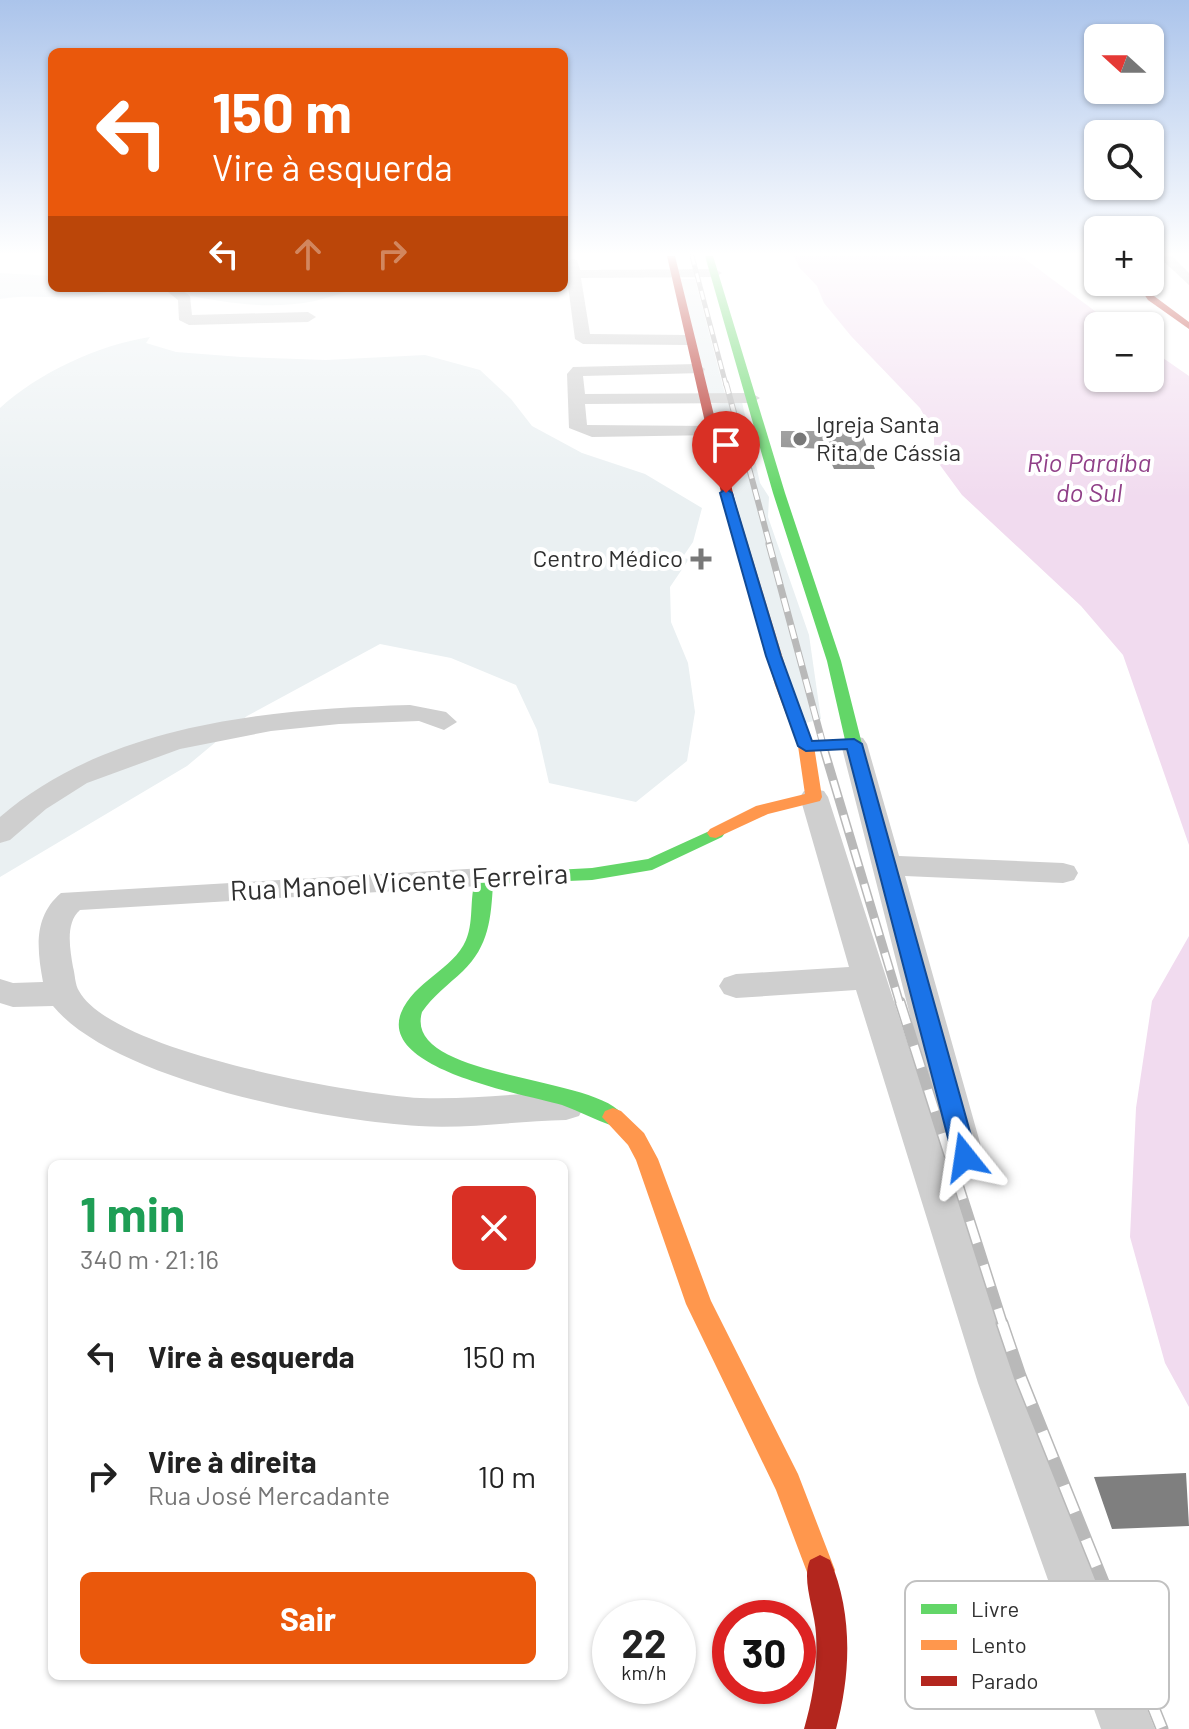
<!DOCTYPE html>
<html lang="pt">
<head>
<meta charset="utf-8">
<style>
  body { margin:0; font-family:Barlow,sans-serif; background:#f2f2f2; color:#222; height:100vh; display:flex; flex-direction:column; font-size:30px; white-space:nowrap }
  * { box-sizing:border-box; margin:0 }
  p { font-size:26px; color:#767676 }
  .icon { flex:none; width:44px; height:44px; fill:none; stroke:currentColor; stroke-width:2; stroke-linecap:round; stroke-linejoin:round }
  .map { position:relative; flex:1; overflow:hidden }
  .details { position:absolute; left:48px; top:1160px; width:520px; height:520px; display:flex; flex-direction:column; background:#fff; border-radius:12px; box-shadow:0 2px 6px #0004 }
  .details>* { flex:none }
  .guide { position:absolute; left:48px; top:48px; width:520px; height:244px; border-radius:12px; box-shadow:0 2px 6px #0004; background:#ea580c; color:#fff; overflow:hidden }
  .needle { width:52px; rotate:291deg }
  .tools { position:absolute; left:1084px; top:24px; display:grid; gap:16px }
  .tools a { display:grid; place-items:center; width:80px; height:80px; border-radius:12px; background:#fff; box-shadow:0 2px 6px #0004; font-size:40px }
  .speed { position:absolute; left:592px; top:1600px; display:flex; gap:16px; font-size:40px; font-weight:700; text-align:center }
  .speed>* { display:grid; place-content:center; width:104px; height:104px; border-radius:50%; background:#fff; box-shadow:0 2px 6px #0004; line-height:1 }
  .speed small { font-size:20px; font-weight:400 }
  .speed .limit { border:12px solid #d22; background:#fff; color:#111 }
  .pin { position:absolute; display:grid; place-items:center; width:68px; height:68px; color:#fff; margin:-82px -34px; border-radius:50% 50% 50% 0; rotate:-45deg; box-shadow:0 0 8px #0007 }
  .pin .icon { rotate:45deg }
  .me { position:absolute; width:88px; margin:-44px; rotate:345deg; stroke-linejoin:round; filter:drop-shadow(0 0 6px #0008) }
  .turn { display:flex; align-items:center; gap:28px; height:168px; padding:0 32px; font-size:36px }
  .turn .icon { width:104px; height:104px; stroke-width:2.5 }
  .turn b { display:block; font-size:56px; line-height:68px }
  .lanes { display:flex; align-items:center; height:76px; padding:0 32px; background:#0003; justify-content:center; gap:40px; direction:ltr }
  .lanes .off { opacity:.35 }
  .round { display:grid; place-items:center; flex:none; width:84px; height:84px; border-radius:12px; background:#f2f2f2 }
  .headline { display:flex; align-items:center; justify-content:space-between; height:136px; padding:0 32px }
  h1 { font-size:48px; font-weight:700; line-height:60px; color:#1e9e55 }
  .action { display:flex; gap:16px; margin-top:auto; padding:16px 32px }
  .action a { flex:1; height:92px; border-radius:12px; background:#ea580c; color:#fff; font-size:32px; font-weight:700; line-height:92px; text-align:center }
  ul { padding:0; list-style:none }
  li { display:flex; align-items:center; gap:24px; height:120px; padding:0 32px }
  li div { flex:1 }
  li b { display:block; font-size:30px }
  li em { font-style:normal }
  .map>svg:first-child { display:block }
</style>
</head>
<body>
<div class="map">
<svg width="1189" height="1729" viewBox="0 0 1189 1729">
  <rect width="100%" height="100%" fill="#fff"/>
  <path fill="#eaf0f2" d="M0 273 52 276V288H118C81 305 38 292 0 299Z
    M678 279H695L725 394 705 397Z
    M177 288H354C296 314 242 306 181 294Z
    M150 337 146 343 176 352 241 357 326 360 425 355 480 370 511 399 532 426 582 453 645 474 702 508 693 542 682 558 689 559 670 587 671 622 688 663 695 712 687 761 636 802 549 783 537 730 516 685 451 658 380 644 247 716 187 766 0 877V408C38 373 98 345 150 337Z
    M742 402 760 483 769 497 768 517 809 635 821 719 798 725 709 404Z"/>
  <path fill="#f1dbef" d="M794 256H1021L1115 326H1098V378H1150V349L1189 376V845L1123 655 1081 606 962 495 934 457V434L920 408 851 336 824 303 817 286 799 267Z
    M1189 936V1407L1165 1363 1130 1237 1136 1108 1152 1001Z"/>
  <path fill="#7f7f7f" d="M781 431H861L875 469H834L825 449 781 447Z
    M1186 1473 1189 1526 1112 1529 1094 1477Z"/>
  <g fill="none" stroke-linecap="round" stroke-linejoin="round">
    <path fill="#cfcfcf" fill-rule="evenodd" d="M1158 256H1172L1189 273V285Z
      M572 259 577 260 580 270 715 269 722 273 715 277 581 278 590 334 688 335 696 340 688 345 583 344 575 339 565 263Z
      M163 288H179L190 296 192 315 308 312 316 317 308 322 189 325 179 320 178 300Z
      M697 364 705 369 703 373 583 376 585 394 751 393 760 398 751 403 585 404 587 425 710 426 716 427V435L592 437 569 428 567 374 573 367Z
      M410 705 446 712 457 722 444 730 419 721 339 724 271 731 180 749 87 783 46 809 10 840 0 843V817C109 723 272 709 410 705Z
      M854 736 863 738 867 744 899 856 1063 863 1074 866 1078 873 1074 880 1063 883 905 876 984 1157 978 1168 965 1172 952 1168 946 1157 841 744 845 738Z
      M814 789 824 791 828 797C928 1111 1032 1423 1155 1729H1101L978 1383 856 990 736 998 724 994 719 986 724 978 736 974 849 967 800 797 804 791Z
      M484 868 495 871 499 878 495 885 80 910C65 923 70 949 73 967 75 974 75 985 79 991 112 1052 353 1094 420 1098 469 1100 518 1093 566 1092L579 1096 584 1106 579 1116 566 1120C517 1121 468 1129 419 1126 325 1121 114 1080 53 1006L13 1007 0 1003V979L13 983 43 982C37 949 33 917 61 893Z"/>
    <path fill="#63d668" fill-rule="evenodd" d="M705 256H713L785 493 841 661 862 744 860 747 806 751 798 746 806 741 845 740 827 661 773 493Z
      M716 828 722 829 725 833 722 837 652 870 592 880 493 884C491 918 489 946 463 971 448 985 433 996 422 1012 402 1080 602 1075 624 1117L621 1123 613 1126C595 1120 579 1111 562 1105 525 1094 379 1070 401 1013 414 981 453 970 466 940 475 919 468 893 478 874L592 868 648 859Z"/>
    <path fill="#ff974d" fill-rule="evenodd" d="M725 498 735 501 791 685 814 746 822 797 820 801 768 814 716 838 710 837 707 833 710 829 756 806 805 794 798 746 775 685 723 501Z
      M613 1108 621 1111 644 1133 658 1159 711 1301 798 1474 835 1570 830 1580 820 1585 810 1580 776 1490 686 1304 636 1160 628 1145 602 1117 605 1111Z"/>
    <path fill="#b3261e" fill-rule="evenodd" d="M667 256H675L735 501 733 504 723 501Z
      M1136 282H1144L1154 296 1189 322V329L1148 300Z
      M820 1555 830 1560C853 1613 851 1674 836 1729H804C813 1698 818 1667 816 1634 815 1611 801 1580 810 1560Z"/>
    <defs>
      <path id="rail-far5" d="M692 256 726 385"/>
      <path id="rail-far4" d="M726 383 770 546"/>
      <path id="rail-far3" d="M769 544 824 748"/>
      <path id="rail-far2" d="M823 746 900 1004"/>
      <path id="rail-far1" d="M900 1002 1003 1325"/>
      <path id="rail" d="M1002 1323 1020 1376 1162 1729"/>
    </defs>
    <use href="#rail-far5" stroke="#b9b9b9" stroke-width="5"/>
    <use href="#rail-far4" stroke="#b9b9b9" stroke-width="6"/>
    <use href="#rail-far3" stroke="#b9b9b9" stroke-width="7"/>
    <use href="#rail-far2" stroke="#b9b9b9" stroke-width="9"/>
    <use href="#rail-far1" stroke="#b9b9b9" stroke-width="11"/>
    <use href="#rail" stroke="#b9b9b9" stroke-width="13"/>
    <use href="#rail-far5" stroke="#fff" stroke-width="3" stroke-dasharray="9" stroke-linecap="butt"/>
    <use href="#rail-far4" stroke="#fff" stroke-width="4" stroke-dasharray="11" stroke-linecap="butt"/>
    <use href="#rail-far3" stroke="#fff" stroke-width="5" stroke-dasharray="14" stroke-linecap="butt"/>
    <use href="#rail-far2" stroke="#fff" stroke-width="6" stroke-dasharray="18" stroke-linecap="butt"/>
    <use href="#rail-far1" stroke="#fff" stroke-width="8" stroke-dasharray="23" stroke-linecap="butt"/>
    <use href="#rail" stroke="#fff" stroke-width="10" stroke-dasharray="29" stroke-linecap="butt"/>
  </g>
  <linearGradient id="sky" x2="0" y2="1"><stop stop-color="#abc4eb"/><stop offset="0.51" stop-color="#fff"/><stop offset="1" stop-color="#fff" stop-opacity="0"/></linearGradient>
  <rect width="1189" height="498" fill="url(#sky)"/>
  <path fill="#1a73e8" stroke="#114b97" stroke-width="2" d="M726 489 732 493 781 656 812 741 854 739 862 744 977 1157 973 1164H957L953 1157 847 749 806 751 798 746 766 656 720 493Z"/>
  <g fill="#787878" stroke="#fff" stroke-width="3">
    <circle cx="800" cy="439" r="8"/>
    <path d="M697 547h8v8h8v8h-8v8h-8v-8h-8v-8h8z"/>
  </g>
  <g text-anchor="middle" stroke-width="8" stroke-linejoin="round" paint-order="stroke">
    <g font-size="24" fill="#303030" stroke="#fff" text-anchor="start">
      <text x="816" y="433">Igreja Santa<tspan x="816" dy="28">Rita de Cássia</tspan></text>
      <text x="683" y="567" text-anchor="end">Centro Médico</text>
    </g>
    <g font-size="26" font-style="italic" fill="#904088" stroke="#fff">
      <text x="1089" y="472">Rio Paraíba<tspan x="1089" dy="30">do Sul</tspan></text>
    </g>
    <g font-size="28" fill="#303030" stroke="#fff">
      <text transform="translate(399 882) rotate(-3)" y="10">Rua Manoel Vicente Ferreira</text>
    </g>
  </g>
  <rect x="905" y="1581" width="264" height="128" rx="12" fill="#fff" stroke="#c1c1c1" stroke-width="2"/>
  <rect x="921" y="1604" width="36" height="10" fill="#63d668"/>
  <rect x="921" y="1640" width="36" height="10" fill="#ff974d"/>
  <rect x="921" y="1676" width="36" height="10" fill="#b3261e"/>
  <g font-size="22" fill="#303030">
    <text x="971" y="1617">Livre</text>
    <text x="971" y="1653">Lento</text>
    <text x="971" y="1689">Parado</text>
  </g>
</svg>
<div class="tools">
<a><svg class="needle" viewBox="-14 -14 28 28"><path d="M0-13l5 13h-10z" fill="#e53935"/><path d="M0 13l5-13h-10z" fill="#767676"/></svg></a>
<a><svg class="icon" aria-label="search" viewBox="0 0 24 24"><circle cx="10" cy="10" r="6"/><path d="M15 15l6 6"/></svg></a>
<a>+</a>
<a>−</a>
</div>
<div class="speed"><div>22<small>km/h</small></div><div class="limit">30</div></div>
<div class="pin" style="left:726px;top:493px;background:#d93025"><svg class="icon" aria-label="arrive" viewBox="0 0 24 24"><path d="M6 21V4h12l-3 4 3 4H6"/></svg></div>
<svg class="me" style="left:965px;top:1157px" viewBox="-20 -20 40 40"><path d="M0-17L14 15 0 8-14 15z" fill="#1a73e8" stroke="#fff" stroke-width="4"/></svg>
<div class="guide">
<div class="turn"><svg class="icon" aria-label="left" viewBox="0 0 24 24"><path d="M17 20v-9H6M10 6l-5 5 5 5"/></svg><div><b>150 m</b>Vire à esquerda</div></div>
<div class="lanes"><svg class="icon" aria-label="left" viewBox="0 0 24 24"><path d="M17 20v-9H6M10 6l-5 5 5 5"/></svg><svg class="icon off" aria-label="ahead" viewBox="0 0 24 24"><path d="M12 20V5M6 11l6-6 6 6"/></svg><svg class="icon off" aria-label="right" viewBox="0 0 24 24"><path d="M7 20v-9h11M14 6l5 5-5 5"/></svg></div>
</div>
<section class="details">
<div class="headline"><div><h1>1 min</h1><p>340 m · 21:16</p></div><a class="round" style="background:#d93025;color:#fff"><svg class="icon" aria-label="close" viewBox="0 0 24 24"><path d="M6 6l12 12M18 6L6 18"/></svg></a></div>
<ul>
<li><svg class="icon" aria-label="left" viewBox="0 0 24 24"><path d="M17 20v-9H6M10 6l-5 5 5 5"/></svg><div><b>Vire à esquerda</b></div><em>150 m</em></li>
<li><svg class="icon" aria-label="right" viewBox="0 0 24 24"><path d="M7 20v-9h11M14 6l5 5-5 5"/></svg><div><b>Vire à direita</b><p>Rua José Mercadante</p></div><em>10 m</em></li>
</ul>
<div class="action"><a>Sair</a></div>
</section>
</div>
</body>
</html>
